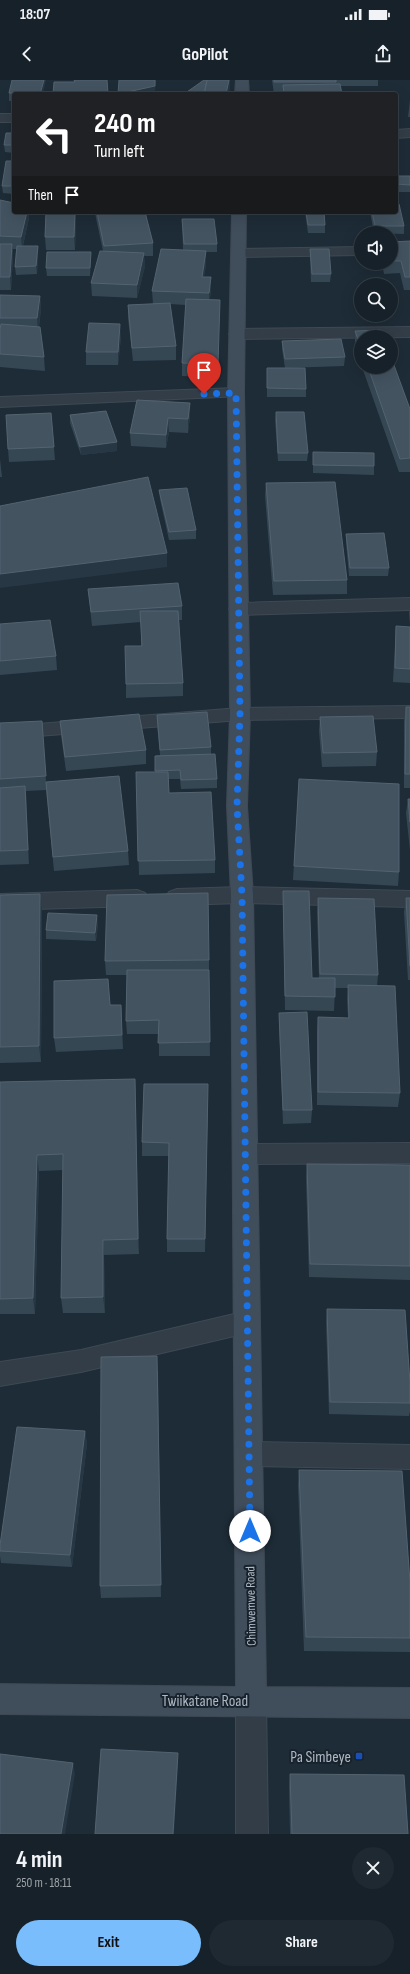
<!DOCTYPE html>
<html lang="en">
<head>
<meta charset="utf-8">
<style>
  body { margin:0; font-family:"Sofia Sans Condensed",sans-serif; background:#1f2931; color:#f1f3f6; height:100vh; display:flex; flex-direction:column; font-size:15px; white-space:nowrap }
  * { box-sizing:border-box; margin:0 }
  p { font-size:13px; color:#9ea3a8 }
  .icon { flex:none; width:22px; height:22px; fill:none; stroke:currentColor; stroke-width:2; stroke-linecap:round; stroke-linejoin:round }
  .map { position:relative; height:1754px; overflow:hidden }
  .drawer { display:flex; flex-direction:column; background:#162129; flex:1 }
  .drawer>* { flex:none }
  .hud { position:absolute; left:12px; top:12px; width:386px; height:122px; border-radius:4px; box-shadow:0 4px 16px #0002,0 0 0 1px #353e46; background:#202124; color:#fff; overflow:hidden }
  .tools { position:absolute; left:354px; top:146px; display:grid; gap:8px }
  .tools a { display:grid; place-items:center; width:44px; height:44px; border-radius:50%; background:#162129; box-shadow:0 4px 16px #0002,0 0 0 1px #353e46; font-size:20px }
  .pin { position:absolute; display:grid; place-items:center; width:34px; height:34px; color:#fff; margin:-41px -17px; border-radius:50% 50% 50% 0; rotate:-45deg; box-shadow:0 0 4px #0007 }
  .pin .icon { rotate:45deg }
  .me { position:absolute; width:44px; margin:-22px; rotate:0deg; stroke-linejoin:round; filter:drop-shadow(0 0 3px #0008) }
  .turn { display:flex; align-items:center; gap:14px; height:84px; padding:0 16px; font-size:18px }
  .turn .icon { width:52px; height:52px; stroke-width:2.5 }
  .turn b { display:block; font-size:28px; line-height:34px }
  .then { display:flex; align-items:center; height:38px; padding:0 16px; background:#0003; gap:8px; font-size:15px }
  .round { display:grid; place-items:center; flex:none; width:42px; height:42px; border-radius:21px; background:#1f2931 }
  .headline { display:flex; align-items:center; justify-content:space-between; height:68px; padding:0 16px }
  h1 { font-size:24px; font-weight:700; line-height:30px }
  .primary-button { display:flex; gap:8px; margin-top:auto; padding:8px 16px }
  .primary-button a { flex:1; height:46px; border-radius:24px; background:#79bdfc; color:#111; font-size:16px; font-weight:700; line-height:46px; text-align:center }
  .primary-button a+a { background:#1f2931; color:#f1f3f6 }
  .status { display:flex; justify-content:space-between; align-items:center; height:28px; padding:0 20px; background:#162129; direction:ltr }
  .status svg { height:11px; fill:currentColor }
  header { display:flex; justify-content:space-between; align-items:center; height:52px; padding:0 16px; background:#162129; font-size:18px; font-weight:700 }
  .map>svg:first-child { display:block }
</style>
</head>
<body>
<div class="status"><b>18:07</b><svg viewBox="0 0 49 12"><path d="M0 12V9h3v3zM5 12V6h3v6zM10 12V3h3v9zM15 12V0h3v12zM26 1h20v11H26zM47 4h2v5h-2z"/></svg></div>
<header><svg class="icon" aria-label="back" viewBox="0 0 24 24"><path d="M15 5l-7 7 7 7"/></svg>GoPilot<svg class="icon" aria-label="share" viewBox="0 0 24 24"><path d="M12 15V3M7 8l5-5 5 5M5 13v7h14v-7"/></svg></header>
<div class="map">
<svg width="410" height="1754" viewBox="0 0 410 1754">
  <rect width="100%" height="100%" fill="#1e2c37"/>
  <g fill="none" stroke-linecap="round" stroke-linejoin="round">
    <defs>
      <path id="street" d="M0 34H14V42H0Z
        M410 49V57L396 58V50Z
        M361 167V175L238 177 233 176 231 173 233 170 238 169Z
        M410 247V257L237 259 232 257 229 254 232 251 237 249Z
        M236 308 242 310 244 313 242 316 0 327V317Z
        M410 518V530L238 535 231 533 229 529 231 525 238 523Z
        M410 626V638L240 640 0 659V647L240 628Z
        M242 807 410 811V827L242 823 177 825 169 822 166 817 169 812 177 809Z
        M137 810 145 813 148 818 145 823 137 826 0 830V814Z
        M410 1063V1083L245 1084 236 1081 233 1074 236 1067 245 1064Z
        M247 1231 256 1234 260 1242 256 1250 247 1253 81 1292 0 1306V1282L81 1270Z
        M249 1362 410 1365V1389L249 1386 239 1383 235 1374 239 1365Z
        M251 1606 262 1611 266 1621 268 1754H236V1621L240 1611Z"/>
      <path id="secondary" d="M236 0H248L249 14H235Z
        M232 132H246L244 313 250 634 247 726 253 815 266 1607 410 1608V1638L0 1634V1604L236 1607 231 815 227 726 230 634 228 313Z"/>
    </defs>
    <use href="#street" stroke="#3e4954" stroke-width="2"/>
    <use href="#secondary" stroke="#3e4954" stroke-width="2"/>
    <use href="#street" fill="#323d47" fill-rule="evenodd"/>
    <use href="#secondary" fill="#404d5b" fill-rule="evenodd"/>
  </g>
  <path fill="#364754" d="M272 0H378V6H340L342 14H274Z
    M9 13 43 14H14V21H9Z
    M410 20V37H408Z
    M14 53V73L5 72 4 65Z
    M14 81V114L3 113 2 106Z
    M396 96H410V112H396Z
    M0 120 29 138 23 166H38V174L37 194 16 195 15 187 16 169H13V176L11 210H0Z
    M46 132H76L75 170H46L45 157Z
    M95 132H145L153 163V176H144L145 186 137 218 92 216 91 203 103 171 96 138Z
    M305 132H324L325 145V153H308Z
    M370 132H396L404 146V154L374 153Z
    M182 139 217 164V172H206V184L204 197 211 210 210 219 220 220 217 297 182 296V283L186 225 170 224 176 266V280L133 281 128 238V225L158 224H153L152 211 183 170Z
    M410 161V210H404L400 193 384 194 382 183H391V162Z
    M310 169 331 194 330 202H311L310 177Z
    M91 179 90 196H47L46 188Z
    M0 215 40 216 41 229 39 247 44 277 45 291 0 287Z
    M355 251 361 257V283L355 264Z
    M121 257 118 285H86V272Z
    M282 261 345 277 344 286 285 288 282 269Z
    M362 287H391L410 329V392H399Z
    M267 288 306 309V317H267Z
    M137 320 190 336 188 353 169 352 166 368 131 366 130 353Z
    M276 332 308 373 307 381H278L275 340Z
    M51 333 55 380 9 382 8 369Z
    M70 335 117 371 81 375 70 343Z
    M313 372 374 386V395L313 393Z
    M0 379 2 397H0Z
    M266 403 347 500V514L273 515 265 416Z
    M159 410 196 450V459L169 460 160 419Z
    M346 454 389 488 388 496H349L346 462Z
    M88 509 182 526V540H179L183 603V616L126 618V604L141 566V542L92 546Z
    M410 526V545L409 533Z
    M0 544 56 576 57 590 0 595Z
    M396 546 410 547V603L393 602Z
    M406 627H410V708H404V641Z
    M157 635 211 667V674L217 699V708L181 709 180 699H168L169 713 215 780V793L139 795 136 692H155V676L160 675 157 644Z
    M320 637 377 672 376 686 322 687 319 651Z
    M42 641 46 702 128 771 129 785 54 791 46 710 26 711 29 784 0 785V643Z
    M60 641 146 670V684L66 691 61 655Z
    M299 699 399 792 398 806 293 800Z
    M408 719H410V770L406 733Z
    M283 811 312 898H319L317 832 318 818 378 895 377 906 400 1013 398 1027 317 1025V951L318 937 348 938 347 919 348 908H335L334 931 285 930 283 824Z
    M40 814 42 830 41 982 0 983V815Z
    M406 818H410V900H408L404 832Z
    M98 844 96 861 46 859V850Z
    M209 880V894L210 976H159V954H127L126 941 127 895H106L105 881Z
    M110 925H121L123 969 56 972 54 958Z
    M279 933 312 1030 311 1043 283 1044 279 946Z
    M135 999 139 1174 104 1175 105 1233H63L61 1218 63 1090 39 1091 35 1234H0V1002Z
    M208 1018 205 1172H167V1159L169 1076H142V1062Z
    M307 1084 410 1085V1200L309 1197 306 1098Z
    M327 1229 410 1303V1331L409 1336 329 1334 326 1242Z
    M158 1289 161 1517 101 1518 100 1506Z
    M85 1351 87 1364 72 1487 1 1483 0 1476V1465Z
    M299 1391 410 1502V1572L304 1571 298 1405Z
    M290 1694 408 1754H290L289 1706Z"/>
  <path fill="#273743" d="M44 0H46L43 14H40Z
    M156 0 155 13 152 14H118Z
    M229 0H230V9L229 14H226Z
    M27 132H29V138L22 169 21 157Z
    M75 132H76V135L75 170 74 157Z
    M12 164 13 176 11 210 10 197Z
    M38 166V174L37 194 36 186Z
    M206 171V184L202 210V197Z
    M91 172V179L90 196V188Z
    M144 173 145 186 137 218V205Z
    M211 197V210L209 226V213Z
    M40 216 41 229 38 252 37 238Z
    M120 244 121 257 118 285V272Z
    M190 323V336L188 353V339Z
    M168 338 169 352 166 368V355Z
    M117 362V371L81 375 80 367Z
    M167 473V487L0 508V494Z
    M25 706 26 720 29 784 28 770Z
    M40 814 42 830 41 982 39 966Z
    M97 835 98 844 96 861 95 853Z
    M135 999 136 1015 139 1174 138 1159Z
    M37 1075 39 1091 35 1234 33 1218Z
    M103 1160 104 1175 105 1233 103 1217Z
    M85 1351 87 1364 72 1487 70 1475Z
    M178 1673V1684L174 1754H173Z
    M73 1683 75 1694 65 1754H61Z"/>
  <path fill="#435360" stroke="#536370" d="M12 0H44L40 14 9 13Z
    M74 0H107L108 14H53L54 2H75Z
    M119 0H155V6L118 14Z
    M204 0H207L204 14H184Z
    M207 0H229L226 14H204Z
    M274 0H336V2H274Z
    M340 4 342 14H284L283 5Z
    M6 53H14V65H4Z
    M6 81H14V106H2Z
    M396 96H410V105L396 104Z
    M0 120 14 123V132H27L21 157 0 156Z
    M396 124H399L404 146H375L372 132H396Z
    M46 132H75L74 157H45Z
    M97 132H145L153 163 104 166Z
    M306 132H324L325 145H308Z
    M182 139H214L217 164H184Z
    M410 161V197H405L401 181H391V162Z
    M0 164H12L10 197H0Z
    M17 166H38L36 186 15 187Z
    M161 169 206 171 202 197H211L209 213 152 211Z
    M310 169H329L331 194H312Z
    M100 171 144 173 137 205 91 203Z
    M47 172H91L90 188H46Z
    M0 215 40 216 37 238H0Z
    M186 219 220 220 218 284 182 283Z
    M170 223 176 266 132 268 128 225Z
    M89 243 120 244 118 272H86Z
    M1 244 40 247 44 277 0 274V249Z
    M381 250 384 257H361V268L355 251Z
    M341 259 345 277 285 279 282 261Z
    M391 277 410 329V378L400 379 368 287H391Z
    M267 288H305L306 309 267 308Z
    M137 320 190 323 188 339 168 338 166 355 130 353Z
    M106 331 117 362 80 367 70 335Z
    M276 332H304L308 373H278Z
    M51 333 54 367 8 369 6 335Z
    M313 372 374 373V386L313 385Z
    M148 397 167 473 0 494V426Z
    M335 402 347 500 274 501 266 403Z
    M187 408 196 450 169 452 159 410Z
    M384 453 389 488H350L346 454Z
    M178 503 182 526 91 532 88 509Z
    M140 531H178L183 603 126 604 125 566H142Z
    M50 540 56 576 0 581V544Z
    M396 546 410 547V589L395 588Z
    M406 627H410V694H405Z
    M207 632 211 667 160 670 157 635Z
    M139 634 146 670 65 677 60 641Z
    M373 636 377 672 323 673 320 637Z
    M42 641 46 696 0 699V643Z
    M215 674 217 699 181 700 180 690 155 691V676Z
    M136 692H168L169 713 211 712 215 780 138 781Z
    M119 696 128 771 53 777 46 702Z
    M299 699 399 704V792L294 786Z
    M25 706 28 770 0 771V708Z
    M408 719H410V742Z
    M283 811H309L312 898H335V917L285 916Z
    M208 813 209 880 105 881 107 815Z
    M40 814 39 966 0 967V815Z
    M318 818 374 819 378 895 320 894Z
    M406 818H410V886Z
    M48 833 97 835 95 853 46 850Z
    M127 890H209L210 962 158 963 159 940 126 941Z
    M108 899 110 925H121L122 955 54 958V901Z
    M348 905 395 906 400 1013 318 1012V937L349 938Z
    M307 932 312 1030H283L279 933Z
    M135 999 138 1159 103 1160V1217L61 1218 63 1074 37 1075 33 1218 0 1219V1002Z
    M144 1004H208L205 1159H167L169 1063 142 1062Z
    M307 1084 410 1085V1186L310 1184Z
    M327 1229 405 1230 410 1303V1323L330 1322Z
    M157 1276 161 1505 100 1506 101 1277Z
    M17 1347 85 1351 70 1475 0 1471V1465Z
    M299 1390 402 1391 410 1502V1558L306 1557Z
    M101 1669 178 1673 173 1754H95Z
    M0 1674 73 1683 61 1754H0Z
    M290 1694 404 1695 408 1754H292Z"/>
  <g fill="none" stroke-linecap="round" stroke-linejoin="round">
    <path stroke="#1a73e8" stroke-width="7" stroke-dasharray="0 12.6" d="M204 314 236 313 240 634 237 726 242 815 250 1451"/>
  </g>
  <rect fill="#1a4fb4" stroke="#18222c" stroke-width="1.5" x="355" y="1672" width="8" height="8" rx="2"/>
  <g text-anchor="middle" stroke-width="4" stroke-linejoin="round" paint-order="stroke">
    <g font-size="13" fill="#acb8c5" stroke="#18222c">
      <text transform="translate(250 1526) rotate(-91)" y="5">Chimwemwe Road</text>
    </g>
    <g font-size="16" fill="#acb8c5" stroke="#18222c">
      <text x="205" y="1626">Twiikatane Road</text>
    </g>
    <g font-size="16" fill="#acb8c5" stroke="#18222c" text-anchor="end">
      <text x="351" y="1682">Pa Simbeye</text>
    </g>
  </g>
</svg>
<div class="tools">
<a><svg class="icon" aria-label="sound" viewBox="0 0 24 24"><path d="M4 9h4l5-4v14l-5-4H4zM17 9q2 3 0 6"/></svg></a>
<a><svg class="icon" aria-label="search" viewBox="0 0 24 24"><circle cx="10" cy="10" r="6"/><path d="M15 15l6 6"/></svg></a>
<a><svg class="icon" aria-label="layers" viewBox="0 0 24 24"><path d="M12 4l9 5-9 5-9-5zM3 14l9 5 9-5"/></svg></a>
</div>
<div class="pin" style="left:204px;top:314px;background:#d93025"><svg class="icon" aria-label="arrive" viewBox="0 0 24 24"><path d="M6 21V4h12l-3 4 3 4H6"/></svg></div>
<svg class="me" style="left:250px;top:1451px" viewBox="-20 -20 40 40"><circle r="19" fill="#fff"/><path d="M0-13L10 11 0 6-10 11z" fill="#1a73e8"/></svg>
<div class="hud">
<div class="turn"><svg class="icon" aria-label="left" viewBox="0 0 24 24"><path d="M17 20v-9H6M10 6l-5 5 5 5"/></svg><div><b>240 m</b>Turn left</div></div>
<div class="then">Then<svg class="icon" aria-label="arrive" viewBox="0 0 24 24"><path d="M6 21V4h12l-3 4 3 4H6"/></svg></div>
</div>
</div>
<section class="drawer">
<div class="headline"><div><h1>4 min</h1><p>250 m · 18:11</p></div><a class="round"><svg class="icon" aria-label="close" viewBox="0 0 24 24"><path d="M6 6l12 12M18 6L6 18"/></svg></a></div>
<div class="primary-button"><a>Exit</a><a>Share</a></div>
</section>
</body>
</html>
